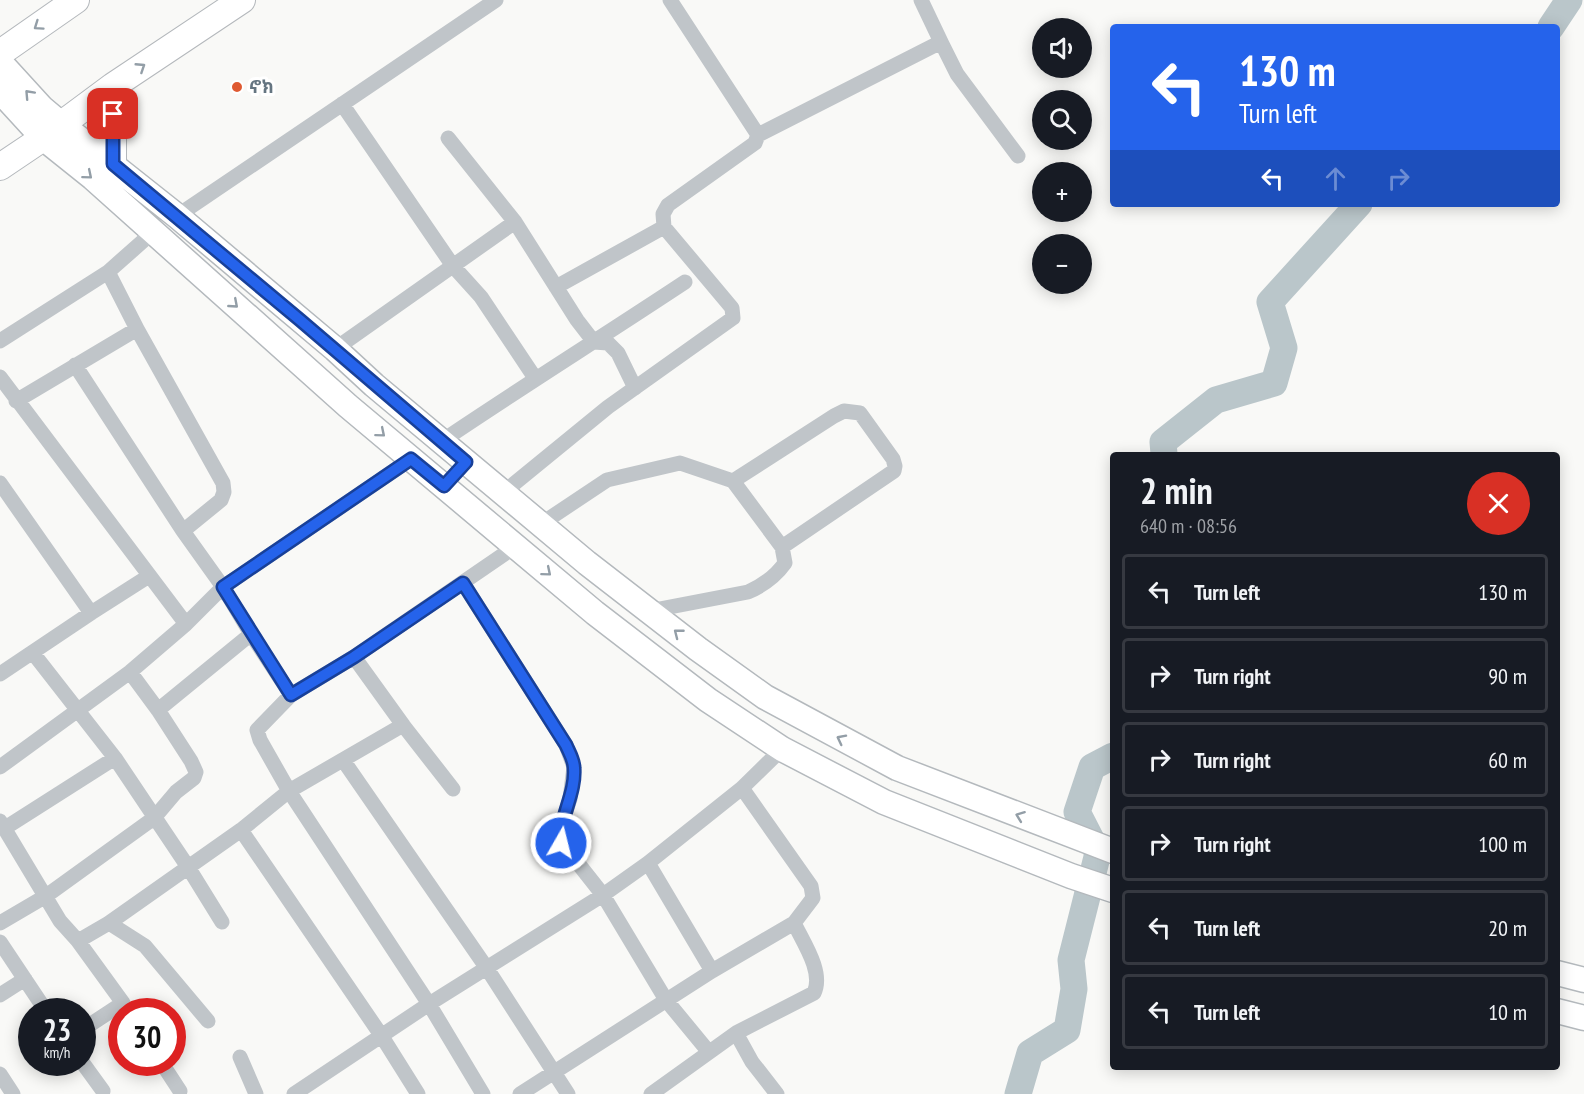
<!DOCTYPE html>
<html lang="en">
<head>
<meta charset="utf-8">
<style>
  body { margin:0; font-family:"PT Sans Narrow","Noto Sans Ethiopic",sans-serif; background:#242831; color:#f1f3f6; height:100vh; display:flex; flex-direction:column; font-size:22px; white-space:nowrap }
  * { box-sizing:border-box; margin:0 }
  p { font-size:20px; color:#9ea1a6 }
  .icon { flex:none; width:33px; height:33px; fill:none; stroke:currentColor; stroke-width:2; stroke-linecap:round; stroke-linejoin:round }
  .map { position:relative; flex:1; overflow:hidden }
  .details { position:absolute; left:1110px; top:452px; width:450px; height:618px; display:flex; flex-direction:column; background:#171b24; border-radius:6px; box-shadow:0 3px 15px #0003 }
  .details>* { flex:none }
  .top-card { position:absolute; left:1110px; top:24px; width:450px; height:183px; border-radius:6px; box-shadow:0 3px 15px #0003; background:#2563eb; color:#fff; overflow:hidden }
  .buttons { position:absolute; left:1032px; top:18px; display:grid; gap:12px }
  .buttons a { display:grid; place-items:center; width:60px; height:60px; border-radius:50%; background:#171b24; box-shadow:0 3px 15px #0003; font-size:30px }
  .speed { position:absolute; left:18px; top:998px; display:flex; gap:12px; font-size:30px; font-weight:700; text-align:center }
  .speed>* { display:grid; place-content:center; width:78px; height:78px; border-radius:50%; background:#171b24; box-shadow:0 3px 15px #0003; line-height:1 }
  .speed small { font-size:15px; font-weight:400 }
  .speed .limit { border:9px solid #d22; background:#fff; color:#111 }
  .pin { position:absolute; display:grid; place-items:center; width:51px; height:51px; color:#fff; margin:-26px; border-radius:12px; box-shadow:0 3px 9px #0006 }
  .me { position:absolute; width:66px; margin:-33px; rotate:8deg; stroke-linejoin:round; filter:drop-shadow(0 0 4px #0008) }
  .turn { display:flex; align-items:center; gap:21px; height:126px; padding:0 30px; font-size:27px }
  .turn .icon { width:78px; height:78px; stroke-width:2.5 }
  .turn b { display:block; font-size:42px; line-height:51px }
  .lanes { display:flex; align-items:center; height:57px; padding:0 30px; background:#0003; justify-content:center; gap:30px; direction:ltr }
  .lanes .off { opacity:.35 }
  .round { display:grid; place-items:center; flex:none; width:63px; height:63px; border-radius:32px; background:#242831 }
  .overview { display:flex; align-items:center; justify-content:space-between; height:102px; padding:0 30px }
  h1 { font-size:36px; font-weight:700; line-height:45px }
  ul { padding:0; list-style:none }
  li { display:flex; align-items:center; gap:18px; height:75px; margin:0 12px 9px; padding:0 18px; border:3px solid #363941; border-radius:6px }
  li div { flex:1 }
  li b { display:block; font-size:22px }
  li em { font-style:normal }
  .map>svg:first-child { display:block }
</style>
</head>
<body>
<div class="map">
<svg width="1584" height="1094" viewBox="0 0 1584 1094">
  <rect width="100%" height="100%" fill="#f9f9f7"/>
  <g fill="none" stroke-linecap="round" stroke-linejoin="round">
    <path stroke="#bac6ca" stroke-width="27" d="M1551 27 1569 0
      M1164 454 1163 442 1216 400 1274 383 1284 348 1270 302 1359 204
      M1018 1094 1030 1053 1067 1030 1074 989 1071 960 1098 853 1077 812 1092 767 1113 756"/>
    <defs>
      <path id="primary" d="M0 62 42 108 61 124 177 216 335 349 374 385 587 563 698 649 765 697 897 768 1113 851
        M0 91 43 138 93 178 348 406 595 613 708 700 782 749 884 802 1071 876 1113 890
        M1557 973 1584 980
        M1557 1011 1584 1018"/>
      <path id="trunk" d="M0 53 76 0
        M113 86V164
        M0 167 43 138 113 86 242 0"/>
    </defs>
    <use href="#primary" stroke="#b4b9bd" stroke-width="27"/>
    <use href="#trunk" stroke="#b4b8bc" stroke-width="28"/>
    <path stroke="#c0c5c9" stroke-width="15" d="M941 42 957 74 1018 156
      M342 104 453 266 481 297 535 378
      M758 135 941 42 921 0
      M448 138 515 222 577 320 594 342 608 343 618 353 635 388
      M177 216 496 0
      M556 287 664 227
      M0 341 108 272 152 233
      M335 349 515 222
      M75 365 183 531
      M0 377 186 624
      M16 401 137 329
      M442 441C522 387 605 335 685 282
      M733 481 834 416 844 411 860 413 893 459 895 466 894 471 782 547
      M0 483 91 613
      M504 492 608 407 733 318 732 308 664 227 663 214 668 205 755 143 758 135 670 0
      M541 524 607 480 680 463 733 481 782 547 785 563C775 577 764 585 748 592L649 611
      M463 583 566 745 574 767 570 799 560 829 562 843 603 895 666 1000 708 1051
      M251 634 291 695 354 657 516 546
      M33 653 115 758 188 867 222 922
      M0 674 91 613 149 576
      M291 695 257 730 260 740 289 791 429 1004 483 1094
      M158 710 251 634 223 587 411 459
      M403 725 453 789
      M343 760 486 967 568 1094
      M0 767 130 672 186 624 223 587 183 531 221 500 224 492 223 483 137 329 108 272
      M0 821 60 921 78 941 109 923 145 946 208 1021
      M5 828 115 758
      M241 830 381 1035 418 1094
      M648 863 712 971
      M0 923 46 896 154 818 176 792 194 778 196 772 191 761 158 710 130 672
      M109 923 241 830 289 791 403 725 354 657
      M78 941 123 1003 82 1030
      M0 942 46 1011
      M0 995 25 979
      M240 1057 256 1094
      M82 1062 103 1091
      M161 1062 180 1091
      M0 1074 13 1094
      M294 1094 429 1004 603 895 648 863 742 788 782 749
      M520 1094 712 971 794 923 813 898 811 886 742 788
      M651 1094 736 1033
      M777 1094 752 1062 736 1033 814 993C824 972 803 942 794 923"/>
    <use href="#primary" stroke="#fff" stroke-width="24"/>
    <use href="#trunk" stroke="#fff" stroke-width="26"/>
  </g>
  <defs><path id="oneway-chevron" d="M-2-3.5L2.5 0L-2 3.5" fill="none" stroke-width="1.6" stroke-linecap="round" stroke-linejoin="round" transform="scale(1.5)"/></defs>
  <g stroke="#939ea7">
    <use href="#oneway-chevron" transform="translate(38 26) rotate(145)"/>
    <use href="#oneway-chevron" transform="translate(141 67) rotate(-33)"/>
    <use href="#oneway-chevron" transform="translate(29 94) rotate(-133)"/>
    <use href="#oneway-chevron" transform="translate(88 175) rotate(40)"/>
    <use href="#oneway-chevron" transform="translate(234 304) rotate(41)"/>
    <use href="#oneway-chevron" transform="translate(381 433) rotate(40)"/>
    <use href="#oneway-chevron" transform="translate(547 572) rotate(40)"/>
    <use href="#oneway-chevron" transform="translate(678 633) rotate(-142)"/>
    <use href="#oneway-chevron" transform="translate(841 739) rotate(-153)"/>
    <use href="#oneway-chevron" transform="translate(1020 816) rotate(-159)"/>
  </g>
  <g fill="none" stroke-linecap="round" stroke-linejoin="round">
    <defs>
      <path id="route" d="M113 114V164L300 320 466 462 444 486 411 459 223 587 291 695 354 657 463 583 566 745C569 752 574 760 574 768 576 794 559 817 561 843"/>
    </defs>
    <use href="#route" stroke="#184099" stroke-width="15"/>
    <use href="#route" stroke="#2563eb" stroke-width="10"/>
  </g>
  <circle fill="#df5a32" stroke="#fff" stroke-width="2" cx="237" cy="87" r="6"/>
  <g text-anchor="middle" stroke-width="6" stroke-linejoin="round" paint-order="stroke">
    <g font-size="18" font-weight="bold" fill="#657581" stroke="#fff" text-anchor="start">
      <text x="249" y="93">ኖክ</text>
    </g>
  </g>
</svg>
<div class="buttons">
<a><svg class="icon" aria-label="sound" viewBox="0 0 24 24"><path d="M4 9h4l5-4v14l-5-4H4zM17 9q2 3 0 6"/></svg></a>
<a><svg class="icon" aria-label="search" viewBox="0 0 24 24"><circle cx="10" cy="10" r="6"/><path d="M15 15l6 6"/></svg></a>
<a>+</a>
<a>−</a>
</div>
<div class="speed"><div>23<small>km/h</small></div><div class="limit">30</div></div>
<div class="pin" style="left:113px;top:114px;background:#d93025"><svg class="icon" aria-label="arrive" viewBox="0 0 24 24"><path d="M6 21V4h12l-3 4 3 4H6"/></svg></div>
<svg class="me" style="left:561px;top:843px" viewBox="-20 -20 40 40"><circle r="17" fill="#2563eb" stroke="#fff" stroke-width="3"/><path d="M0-11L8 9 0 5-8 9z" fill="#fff"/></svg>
<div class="top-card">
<div class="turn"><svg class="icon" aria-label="left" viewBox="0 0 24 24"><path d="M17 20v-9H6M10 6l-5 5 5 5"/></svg><div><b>130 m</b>Turn left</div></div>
<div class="lanes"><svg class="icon" aria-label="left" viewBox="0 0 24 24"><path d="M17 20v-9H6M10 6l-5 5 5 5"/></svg><svg class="icon off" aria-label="ahead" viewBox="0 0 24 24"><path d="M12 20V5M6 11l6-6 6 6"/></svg><svg class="icon off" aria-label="right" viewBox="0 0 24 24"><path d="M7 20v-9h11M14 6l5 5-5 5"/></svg></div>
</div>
<section class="details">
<div class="overview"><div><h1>2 min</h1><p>640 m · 08:56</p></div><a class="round" style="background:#d93025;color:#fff"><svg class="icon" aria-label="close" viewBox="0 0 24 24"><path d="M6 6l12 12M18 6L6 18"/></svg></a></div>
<ul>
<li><svg class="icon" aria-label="left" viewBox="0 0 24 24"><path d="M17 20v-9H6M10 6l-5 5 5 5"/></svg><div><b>Turn left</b></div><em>130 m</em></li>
<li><svg class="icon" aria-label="right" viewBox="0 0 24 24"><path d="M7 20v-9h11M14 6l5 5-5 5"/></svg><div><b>Turn right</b></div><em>90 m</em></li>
<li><svg class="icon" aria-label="right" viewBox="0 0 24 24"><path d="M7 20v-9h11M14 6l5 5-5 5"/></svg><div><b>Turn right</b></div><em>60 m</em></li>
<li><svg class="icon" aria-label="right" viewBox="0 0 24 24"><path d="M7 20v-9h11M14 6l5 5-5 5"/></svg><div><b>Turn right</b></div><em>100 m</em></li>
<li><svg class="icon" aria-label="left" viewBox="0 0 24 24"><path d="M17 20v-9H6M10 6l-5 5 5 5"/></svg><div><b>Turn left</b></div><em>20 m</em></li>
<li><svg class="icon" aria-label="left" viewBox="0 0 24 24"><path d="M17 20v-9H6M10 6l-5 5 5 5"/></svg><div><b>Turn left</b></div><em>10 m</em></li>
</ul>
</section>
</div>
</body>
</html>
